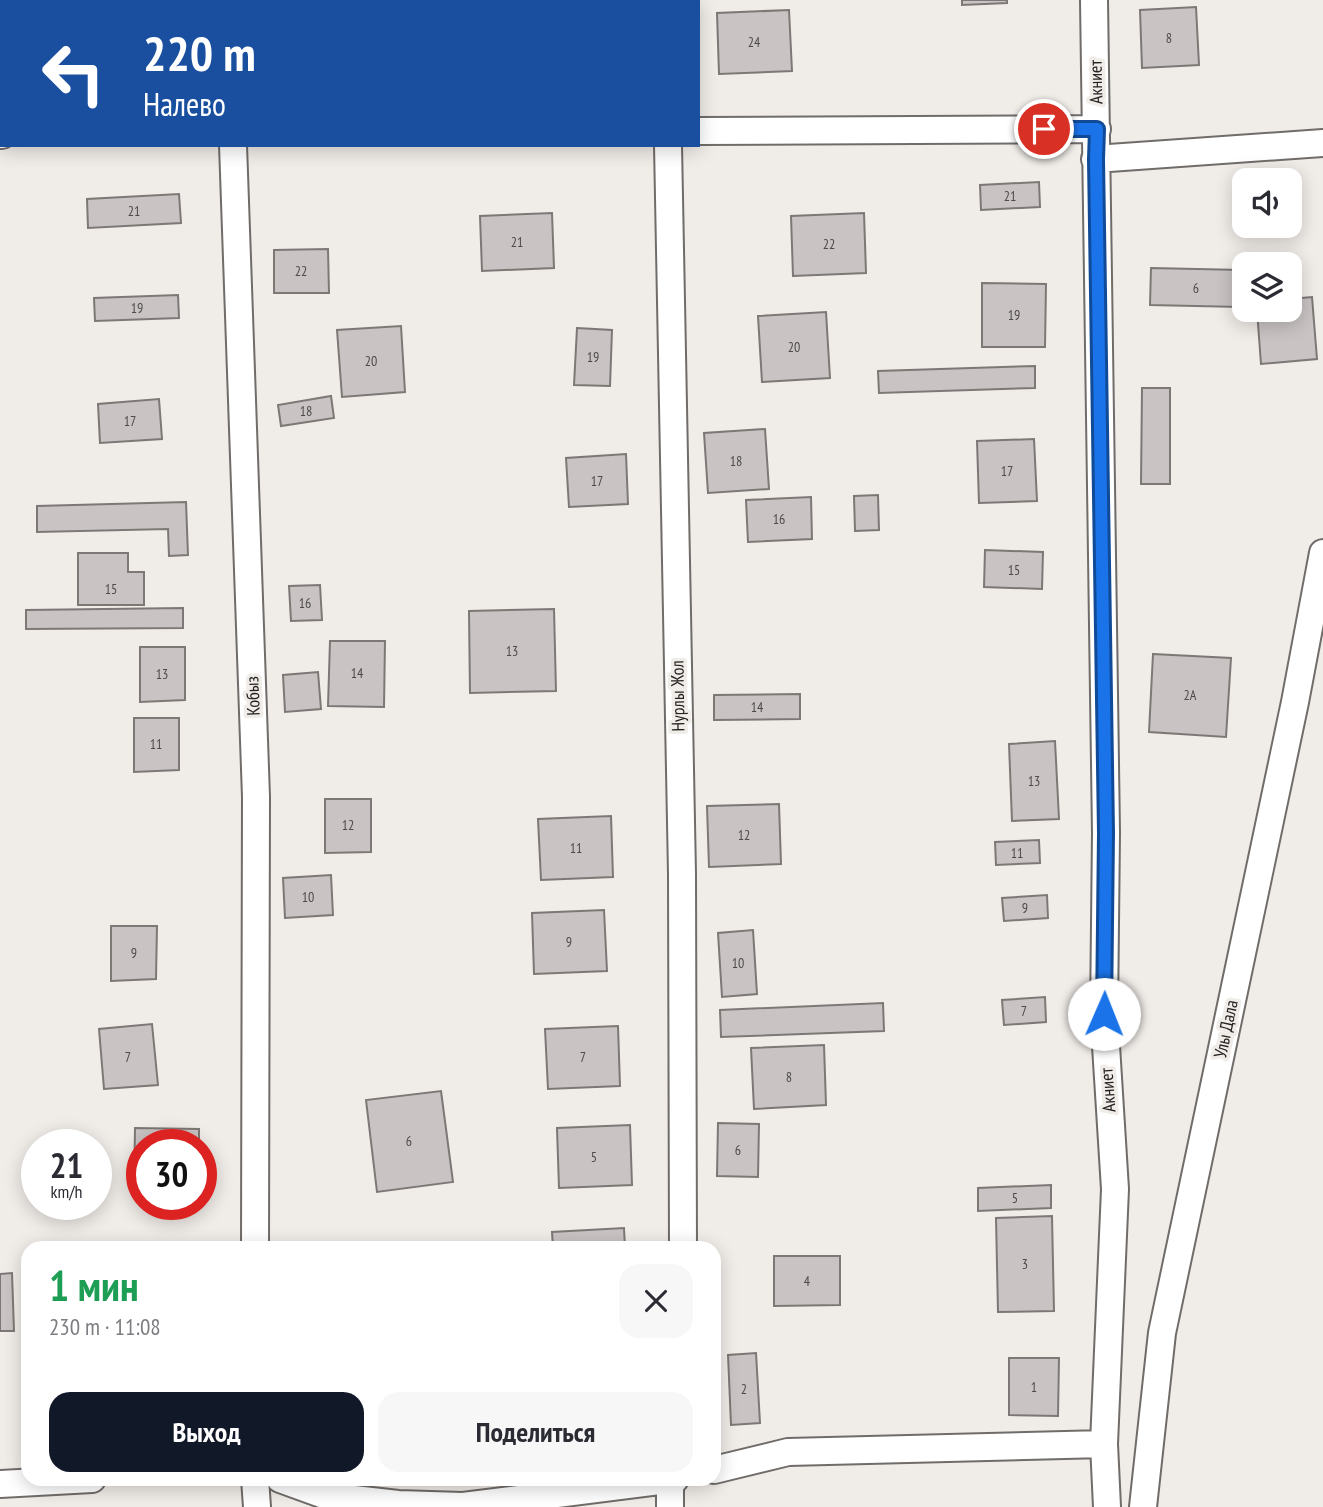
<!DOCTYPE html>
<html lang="ru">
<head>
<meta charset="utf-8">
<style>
  body { margin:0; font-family:"PT Sans Narrow",sans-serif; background:#f7f7f7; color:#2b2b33; height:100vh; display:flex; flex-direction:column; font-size:26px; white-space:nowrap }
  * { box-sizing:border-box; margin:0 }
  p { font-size:23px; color:#7c7c81 }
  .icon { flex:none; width:38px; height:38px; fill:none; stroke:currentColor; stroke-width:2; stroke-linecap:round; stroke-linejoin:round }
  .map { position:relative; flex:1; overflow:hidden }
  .details { position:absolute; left:21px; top:1241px; width:700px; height:245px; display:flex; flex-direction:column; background:#fff; border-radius:21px; box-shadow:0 4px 18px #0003 }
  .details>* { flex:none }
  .top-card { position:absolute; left:0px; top:0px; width:700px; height:147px; box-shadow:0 4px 18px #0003; background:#1a4fa0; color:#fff; overflow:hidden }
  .controls { position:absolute; left:1232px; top:168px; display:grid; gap:14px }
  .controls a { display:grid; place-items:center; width:70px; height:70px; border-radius:14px; background:#fff; box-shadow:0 4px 18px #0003; font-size:35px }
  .speed { position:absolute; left:21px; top:1129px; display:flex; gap:14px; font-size:35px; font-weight:700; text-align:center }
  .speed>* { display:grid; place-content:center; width:91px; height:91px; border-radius:50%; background:#fff; box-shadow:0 4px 18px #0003; line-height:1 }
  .speed small { font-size:18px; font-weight:400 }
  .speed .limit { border:10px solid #d22; background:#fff; color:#111 }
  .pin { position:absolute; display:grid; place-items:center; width:60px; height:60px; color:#fff; margin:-30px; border:4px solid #fff; border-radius:50%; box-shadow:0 2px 7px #0007 }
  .me { position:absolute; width:77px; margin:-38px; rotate:1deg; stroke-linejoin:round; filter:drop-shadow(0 0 5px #0008) }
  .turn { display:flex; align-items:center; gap:24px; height:147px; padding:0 28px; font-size:32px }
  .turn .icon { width:91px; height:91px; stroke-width:2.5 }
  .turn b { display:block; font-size:49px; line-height:60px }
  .round { display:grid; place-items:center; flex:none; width:74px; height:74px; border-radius:21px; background:#f7f7f7 }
  .headline { display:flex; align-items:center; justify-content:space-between; height:119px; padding:0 28px }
  h1 { font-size:42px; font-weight:700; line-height:52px; color:#1e9e55 }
  .action { display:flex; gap:14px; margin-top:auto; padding:14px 28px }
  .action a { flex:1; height:80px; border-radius:21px; background:#111827; color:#fff; font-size:28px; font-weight:700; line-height:80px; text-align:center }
  .action a+a { background:#f7f7f7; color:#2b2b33 }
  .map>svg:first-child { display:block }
</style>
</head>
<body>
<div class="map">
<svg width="1323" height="1507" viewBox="0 0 1323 1507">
  <rect width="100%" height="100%" fill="#f0ece8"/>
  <path fill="#c9c4c3" stroke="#7d7876" stroke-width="2" d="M962 0H1007V3L962 5Z
    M1196 7 1199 65 1142 68 1140 10Z
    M789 10 792 71 719 74 717 13Z
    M1039 182 1040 207 981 210 980 185Z
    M179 194 181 223 88 228 87 199Z
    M552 213 554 268 482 271 480 216Z
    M864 213 866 273 793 276 791 216Z
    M328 249 329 293H274V250Z
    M1151 268 1242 270 1241 307 1150 305Z
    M982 283 1046 284 1045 347H982Z
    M178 295 179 318 95 321 94 298Z
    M1312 297 1317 359 1261 364 1257 310H1290V299Z
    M826 312 830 378 762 382 758 316Z
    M401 326 405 392 342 397 337 330Z
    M577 328 612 330 610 386 574 385Z
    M1035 366V388L879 393 878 371Z
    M1142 388H1170V484H1141Z
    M331 396 334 418 281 426 278 405Z
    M159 399 162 439 100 443 98 404Z
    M765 429 769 489 708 493 704 433Z
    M1034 439 1037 501 979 503 977 441Z
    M626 454 628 504 569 507 566 458Z
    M878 495 879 530 855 531 854 496Z
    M811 497 812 539 748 542 746 500Z
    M186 502 188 555 169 556 168 529 37 532V506Z
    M985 550 1043 552 1042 589 984 587Z
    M78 553H128V572H144V605H78Z
    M320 585 322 620 291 621 289 586Z
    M183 608V628L26 629V610Z
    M554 609 556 691 470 693 469 611Z
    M330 641H385L384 707 328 706Z
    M140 647H185V700L140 702Z
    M1153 654 1231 658 1226 737 1149 732Z
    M318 672 321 709 285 712 283 675Z
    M800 694V719L714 720V695Z
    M134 718H179V770L134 772Z
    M1055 741 1059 819 1012 821 1009 744Z
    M325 799H371V852L325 853Z
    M779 804 781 864 709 867 707 806Z
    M611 816 613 877 541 880 538 819Z
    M1039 840 1040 863 996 865 995 842Z
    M331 875 333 915 285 918 283 878Z
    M1047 895 1048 918 1004 921 1002 898Z
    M604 910 607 971 534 974 532 913Z
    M111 926H157L156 979 111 981Z
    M753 930 757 994 722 997 718 933Z
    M1045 997 1046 1022 1004 1025 1002 1000Z
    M883 1003 884 1031 721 1037 720 1010Z
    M152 1024 158 1085 104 1089 99 1029Z
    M618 1026 620 1086 548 1089 545 1029Z
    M824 1045 826 1105 754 1109 751 1048Z
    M441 1091 453 1182 377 1192 366 1100Z
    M718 1123 759 1124 758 1177 717 1176Z
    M630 1125 632 1185 559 1188 557 1128Z
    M135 1128 199 1129V1144H142V1192H134Z
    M1051 1185V1208L978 1211V1188Z
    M1052 1216 1054 1311 998 1312 996 1218Z
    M624 1228 625 1248H553L552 1232Z
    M155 1242H201V1248H155Z
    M774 1256H840V1305L774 1306Z
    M12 1273 14 1331H0V1274Z
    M756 1353 760 1423 731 1425 728 1355Z
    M1009 1358H1059L1058 1416 1009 1415Z"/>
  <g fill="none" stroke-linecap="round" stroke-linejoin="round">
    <defs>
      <path id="minor" d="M232 0V2
        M666 0V2
        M1094 0 1106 833 1104 1014 1115 1189 1104 1444 1107 1507
        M698 131 1097 129
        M0 135H2
        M233 145 256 797 255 1248
        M668 145 682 874 683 1248
        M1095 159 1323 143
        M714 1470 788 1452 1104 1444
        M255 1479 257 1507
        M280 1479 327 1496 398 1504 463 1506 675 1479
        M0 1484 92 1479
        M670 1507V1479
        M1143 1507 1162 1333 1295 702 1323 553"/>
    </defs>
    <use href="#minor" stroke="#706c69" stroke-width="30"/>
    <use href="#minor" stroke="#fff" stroke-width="26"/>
  </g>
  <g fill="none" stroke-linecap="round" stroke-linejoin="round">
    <defs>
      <path id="route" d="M1044 129H1097L1096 159 1106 833 1104 1014"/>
    </defs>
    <use href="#route" stroke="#114b97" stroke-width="18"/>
    <use href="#route" stroke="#1a73e8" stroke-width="12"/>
  </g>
  <g text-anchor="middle" stroke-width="7" stroke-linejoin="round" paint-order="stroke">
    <g font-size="14" fill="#4d4a4a">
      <text x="1169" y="43">8</text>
      <text x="754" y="47">24</text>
      <text x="1010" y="201">21</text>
      <text x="134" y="216">21</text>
      <text x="517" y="247">21</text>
      <text x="829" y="249">22</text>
      <text x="301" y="276">22</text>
      <text x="1196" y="293">6</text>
      <text x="137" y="313">19</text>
      <text x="1014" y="320">19</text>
      <text x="794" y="352">20</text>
      <text x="593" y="362">19</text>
      <text x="371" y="366">20</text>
      <text x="306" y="416">18</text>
      <text x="130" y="426">17</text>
      <text x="736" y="466">18</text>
      <text x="1007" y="476">17</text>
      <text x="597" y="486">17</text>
      <text x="779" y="524">16</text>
      <text x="1014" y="575">15</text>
      <text x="111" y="594">15</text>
      <text x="305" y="608">16</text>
      <text x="512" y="656">13</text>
      <text x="357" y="678">14</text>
      <text x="162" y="679">13</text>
      <text x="1190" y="700">2А</text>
      <text x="757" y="712">14</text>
      <text x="156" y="749">11</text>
      <text x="1034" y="786">13</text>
      <text x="348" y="830">12</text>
      <text x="744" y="840">12</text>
      <text x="576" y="853">11</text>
      <text x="1017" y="858">11</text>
      <text x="308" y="902">10</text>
      <text x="1025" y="913">9</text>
      <text x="569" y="947">9</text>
      <text x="134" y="958">9</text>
      <text x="738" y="968">10</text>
      <text x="1024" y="1016">7</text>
      <text x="128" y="1062">7</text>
      <text x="583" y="1062">7</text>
      <text x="789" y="1082">8</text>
      <text x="409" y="1146">6</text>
      <text x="738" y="1155">6</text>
      <text x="594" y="1162">5</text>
      <text x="1015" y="1203">5</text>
      <text x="1025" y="1269">3</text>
      <text x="807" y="1286">4</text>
      <text x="1034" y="1392">1</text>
      <text x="744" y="1394">2</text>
    </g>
    <g font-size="18" fill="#242221" stroke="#f0ece8">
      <text transform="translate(1096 82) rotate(-91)" y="6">Акниет</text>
      <text transform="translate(253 696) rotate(-92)" y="6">Кобыз</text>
      <text transform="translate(678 696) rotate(-91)" y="6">Нурлы Жол</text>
      <text transform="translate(1226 1029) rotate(-78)" y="6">Улы Дала</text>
      <text transform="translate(1108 1090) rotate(-94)" y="6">Акниет</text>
    </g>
  </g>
</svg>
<div class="controls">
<a><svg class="icon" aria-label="sound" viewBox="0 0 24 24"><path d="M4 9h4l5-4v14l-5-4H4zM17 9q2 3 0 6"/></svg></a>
<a><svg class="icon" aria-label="layers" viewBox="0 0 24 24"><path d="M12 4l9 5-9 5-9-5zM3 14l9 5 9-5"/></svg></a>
</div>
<div class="speed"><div>21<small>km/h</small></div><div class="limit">30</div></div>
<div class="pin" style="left:1044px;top:129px;background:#d93025"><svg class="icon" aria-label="arrive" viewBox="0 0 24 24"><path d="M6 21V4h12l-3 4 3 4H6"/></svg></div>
<svg class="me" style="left:1104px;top:1014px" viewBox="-20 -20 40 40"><circle r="19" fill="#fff"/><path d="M0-13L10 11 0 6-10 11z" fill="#1a73e8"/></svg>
<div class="top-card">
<div class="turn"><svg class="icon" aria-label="left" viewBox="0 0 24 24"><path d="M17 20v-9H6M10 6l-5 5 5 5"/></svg><div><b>220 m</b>Налево</div></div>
</div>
<section class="details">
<div class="headline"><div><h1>1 мин</h1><p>230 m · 11:08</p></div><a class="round"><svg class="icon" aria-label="close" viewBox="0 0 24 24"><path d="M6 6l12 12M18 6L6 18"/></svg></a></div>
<div class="action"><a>Выход</a><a>Поделиться</a></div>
</section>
</div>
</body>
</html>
